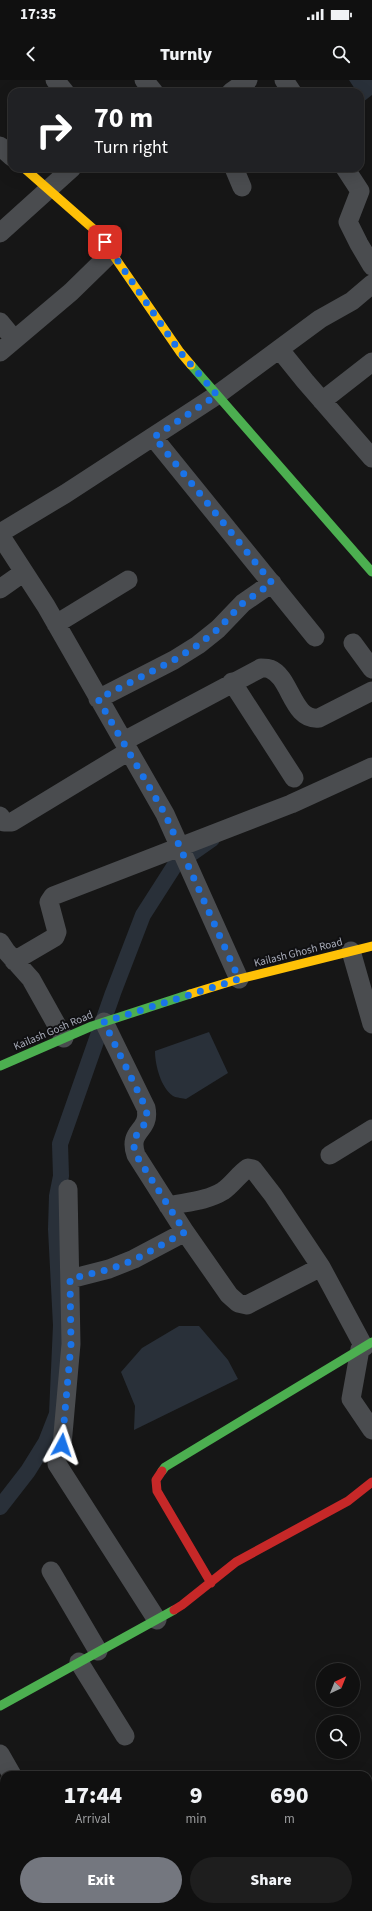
<!DOCTYPE html>
<html lang="en">
<head>
<meta charset="utf-8">
<style>
  body { margin:0; font-family:"Source Sans 3",sans-serif; background:#1e1e1e; color:#f1f3f6; height:100vh; display:flex; flex-direction:column; font-size:15px; white-space:nowrap }
  * { box-sizing:border-box; margin:0 }
  p { font-size:13px; color:#9c9d9f }
  .icon { flex:none; width:22px; height:22px; fill:none; stroke:currentColor; stroke-width:2; stroke-linecap:round; stroke-linejoin:round }
  .map { position:relative; flex:1; overflow:hidden }
  .details { position:absolute; left:0px; top:1691px; width:372px; height:140px; display:flex; flex-direction:column; background:#101010; border-radius:12px 12px 0 0; box-shadow:0 4px 16px #0002,0 0 0 1px #303030 }
  .details>* { flex:none }
  .banner { position:absolute; left:8px; top:8px; width:356px; height:84px; border-radius:12px; box-shadow:0 4px 16px #0002,0 0 0 1px #303030; background:#202124; color:#fff; overflow:hidden }
  .needle { width:26px; rotate:43deg }
  .fabs { position:absolute; left:316px; top:1583px; display:grid; gap:8px }
  .fabs a { display:grid; place-items:center; width:44px; height:44px; border-radius:50%; background:#101010; box-shadow:0 4px 16px #0002,0 0 0 1px #303030; font-size:20px }
  .pin { position:absolute; display:grid; place-items:center; width:34px; height:34px; color:#fff; margin:-17px; border-radius:8px; box-shadow:0 2px 6px #0006 }
  .me { position:absolute; width:44px; margin:-22px; rotate:5deg; stroke-linejoin:round; filter:drop-shadow(0 0 3px #0008) }
  .turn { display:flex; align-items:center; gap:14px; height:84px; padding:0 20px; font-size:18px }
  .turn .icon { width:52px; height:52px; stroke-width:2.5 }
  .turn b { display:block; font-size:28px; line-height:34px }
  .eta { display:flex; justify-content:space-evenly; align-items:center; height:68px; text-align:center }
  .eta b { font-size:24px; font-weight:800; line-height:28px }
  .primary-button { display:flex; gap:8px; margin-top:auto; padding:8px 20px }
  .primary-button a { flex:1; height:46px; border-radius:24px; background:#74777f; color:#fff; font-size:16px; font-weight:800; line-height:46px; text-align:center }
  .primary-button a+a { background:#1e1e1e; color:#f1f3f6 }
  .status { display:flex; justify-content:space-between; align-items:center; height:28px; padding:0 20px; background:#101010; direction:ltr }
  .status svg { height:11px; fill:currentColor }
  header { display:flex; justify-content:space-between; align-items:center; height:52px; padding:0 20px; background:#101010; font-size:18px; font-weight:800 }
  .map>svg:first-child { display:block }
</style>
</head>
<body>
<div class="status"><b>17:35</b><svg viewBox="0 0 49 12"><path d="M0 12V9h3v3zM5 12V6h3v6zM10 12V3h3v9zM15 12V0h3v12zM26 1h20v11H26zM47 4h2v5h-2z"/></svg></div>
<header><svg class="icon" aria-label="back" viewBox="0 0 24 24"><path d="M15 5l-7 7 7 7"/></svg>Turnly<svg class="icon" aria-label="search" viewBox="0 0 24 24"><circle cx="10" cy="10" r="6"/><path d="M15 15l6 6"/></svg></header>
<div class="map">
<svg width="372" height="1831" viewBox="0 0 372 1831">
  <rect width="100%" height="100%" fill="#161616"/>
  <path fill="#293039" d="M349 0H372V15L363 22 360 17V12H357Z
    M209 952 228 993 186 1019C183 1018 177 1018 173 1016 161 1008 155 985 155 971Z
    M179 1246H199L228 1280 238 1299 134 1350 135 1326 121 1292 142 1268Z"/>
  <g fill="none" stroke-linecap="round" stroke-linejoin="round">
    <path stroke="#293039" stroke-width="16" d="M0 1427 28 1391 46 1362 57 1334 61 1245 56 1149 57 1116 61 1096 60 1064 113 913 143 835 175 785 212 759"/>
    <path stroke="#4a4c4f" stroke-width="19" d="M55 0 65 12
      M144 0 154 12
      M284 0 292 12
      M231 12 248 0
      M0 66 12 77
      M234 88 242 107
      M345 88 360 111 348 142 359 164 372 186
      M0 153 72 88
      M0 242 14 259
      M280 270 305 301 372 378
      M0 272 71 212 112 172
      M322 321 372 282
      M153 357 315 557
      M0 453 65 414 217 315 320 239 352 221 372 204
      M0 455 46 526 165 734 239 899
      M0 509 24 492
      M56 544 128 500
      M353 563 372 589
      M232 602 294 698
      M98 619 174 580 198 565 218 549 243 523 272 503
      M124 661 261 588C264 588 268 588 270 589 291 597 292 641 319 638L372 611
      M0 736 4 742H12L129 671
      M0 862 6 871 31 899 64 958
      M351 871 372 944
      M14 881 55 857 57 852 49 822 53 816 291 724 372 687
      M104 942 146 1028C151 1052 127 1049 136 1075L185 1152 229 1215 238 1223 247 1225 321 1187
      M330 1075 372 1049
      M168 1126C186 1122 207 1121 223 1111 232 1105 239 1094 248 1088L253 1089 273 1115 321 1187 364 1267
      M70 1199 109 1189 134 1179 185 1152
      M360 1269 351 1319 372 1350
      M62 1365 71 1264 68 1109
      M57 1384 157 1540
      M51 1491 98 1571
      M79 1582 125 1656
      M0 1674 12 1695
      M0 1776 4 1773
      M230 1827 233 1831"/>
    <path stroke="#4caf50" stroke-width="9" d="M191 285 372 492
      M0 986 92 946 190 914
      M162 1391 165 1387 372 1262
      M0 1626 174 1530"/>
    <path stroke="#ffc107" stroke-width="9" d="M24 88 98 153 180 272 191 285
      M190 914 239 899 372 866"/>
    <path stroke="#c62828" stroke-width="9" d="M162 1391 156 1400 157 1411 211 1503
      M174 1530 182 1525 236 1482 348 1421 372 1402"/>
  </g>
  <g fill="none" stroke-linecap="round" stroke-linejoin="round">
    <path stroke="#1a73e8" stroke-width="7" stroke-dasharray="0 12.6" d="M62 1365 71 1264 70 1199 110 1189 134 1180 185 1152 136 1075C127 1049 151 1052 146 1028L104 942 239 899 165 734 98 619 174 580 198 565 218 549 243 523 272 503 154 357 217 315 180 272 105 162"/>
  </g>
  <g text-anchor="middle" stroke-width="4" stroke-linejoin="round" paint-order="stroke">
    <g font-size="11" fill="#a7abb8" stroke="#101012">
      <text transform="translate(298 872) rotate(-14)" y="4">Kailash Ghosh Road</text>
      <text transform="translate(53 950) rotate(-23)" y="4">Kailash Gosh Road</text>
    </g>
  </g>
</svg>
<div class="fabs">
<a><svg class="needle" viewBox="-14 -14 28 28"><path d="M0-13l5 13h-10z" fill="#e53935"/><path d="M0 13l5-13h-10z" fill="#9c9d9f"/></svg></a>
<a><svg class="icon" aria-label="search" viewBox="0 0 24 24"><circle cx="10" cy="10" r="6"/><path d="M15 15l6 6"/></svg></a>
</div>
<div class="pin" style="left:105px;top:162px;background:#d93025"><svg class="icon" aria-label="arrive" viewBox="0 0 24 24"><path d="M6 21V4h12l-3 4 3 4H6"/></svg></div>
<svg class="me" style="left:62px;top:1365px" viewBox="-20 -20 40 40"><path d="M0-17L14 15 0 8-14 15z" fill="#1a73e8" stroke="#fff" stroke-width="4"/></svg>
<div class="banner">
<div class="turn"><svg class="icon" aria-label="right" viewBox="0 0 24 24"><path d="M7 20v-9h11M14 6l5 5-5 5"/></svg><div><b>70 m</b>Turn right</div></div>
</div>
<section class="details">
<div class="eta">
<div><b>17:44</b><p>Arrival</p></div>
<div><b>9</b><p>min</p></div>
<div><b>690</b><p>m</p></div>
</div>
<div class="primary-button"><a>Exit</a><a>Share</a></div>
</section>
</div>
</body>
</html>
